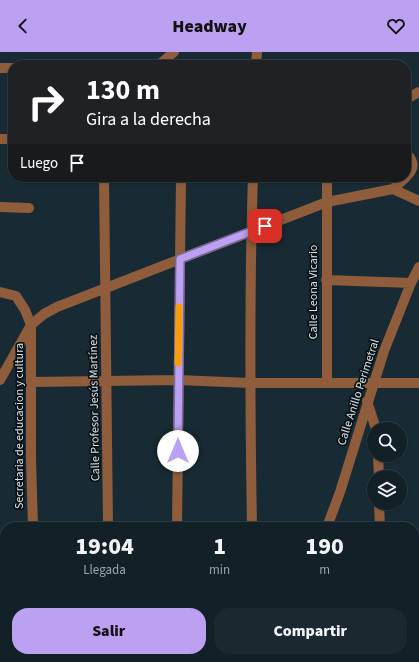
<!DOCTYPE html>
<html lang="es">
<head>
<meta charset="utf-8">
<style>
  body { margin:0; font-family:"Source Sans 3",sans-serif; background:#1b282f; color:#f1f3f6; height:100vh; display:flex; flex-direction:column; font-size:15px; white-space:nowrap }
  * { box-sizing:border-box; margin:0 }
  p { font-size:13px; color:#9ca3a7 }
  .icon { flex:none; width:22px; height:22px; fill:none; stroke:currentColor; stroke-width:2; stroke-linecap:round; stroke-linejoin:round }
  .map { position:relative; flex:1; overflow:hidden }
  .sheet { position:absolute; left:0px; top:470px; width:419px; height:140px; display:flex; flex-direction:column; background:#122027; border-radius:16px 16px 0 0; box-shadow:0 1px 3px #0004,0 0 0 1px #313e44 }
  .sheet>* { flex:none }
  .hud { position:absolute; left:8px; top:8px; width:403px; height:122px; border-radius:16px; box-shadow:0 1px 3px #0004,0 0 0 1px #313e44; background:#202124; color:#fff; overflow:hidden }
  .buttons { position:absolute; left:367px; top:370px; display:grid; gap:8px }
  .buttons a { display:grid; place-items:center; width:40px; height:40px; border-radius:50%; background:#122027; box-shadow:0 1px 3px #0004,0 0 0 1px #313e44; font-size:20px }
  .pin { position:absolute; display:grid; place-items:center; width:34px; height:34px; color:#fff; margin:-17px; border-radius:8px; box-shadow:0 2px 6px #0006 }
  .me { position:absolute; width:44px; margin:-22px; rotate:0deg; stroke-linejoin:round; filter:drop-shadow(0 0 3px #0008) }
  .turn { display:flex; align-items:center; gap:14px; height:84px; padding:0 12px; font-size:18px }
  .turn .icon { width:52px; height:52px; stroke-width:2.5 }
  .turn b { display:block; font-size:28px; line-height:34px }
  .then { display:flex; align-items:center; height:38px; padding:0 12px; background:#0003; gap:8px; font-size:15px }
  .eta { display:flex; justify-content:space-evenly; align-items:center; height:68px; text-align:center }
  .eta b { font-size:24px; font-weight:800; line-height:28px }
  .cta { display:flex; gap:8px; margin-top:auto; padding:8px 12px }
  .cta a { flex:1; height:46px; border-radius:16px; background:#bca0f2; color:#111; font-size:16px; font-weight:800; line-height:46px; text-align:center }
  .cta a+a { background:#1b282f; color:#f1f3f6 }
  header { display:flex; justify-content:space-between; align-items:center; height:52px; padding:0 12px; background:#bca0f2; color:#111; font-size:18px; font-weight:800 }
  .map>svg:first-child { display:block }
</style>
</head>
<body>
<header><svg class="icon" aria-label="back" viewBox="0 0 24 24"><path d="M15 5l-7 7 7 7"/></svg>Headway<svg class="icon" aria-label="heart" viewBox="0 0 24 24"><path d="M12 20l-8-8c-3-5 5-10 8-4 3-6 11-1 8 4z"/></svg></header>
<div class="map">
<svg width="419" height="610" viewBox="0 0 419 610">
  <rect width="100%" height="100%" fill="#182a34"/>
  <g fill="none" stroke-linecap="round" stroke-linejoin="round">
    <path stroke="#8f5d3b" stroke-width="10" d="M159 13 174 0
      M256 13 257 0
      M0 16H13
      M406 47 419 40
      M0 87H13
      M406 101C415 110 415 116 406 125
      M104 125 108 475
      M393 137 419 149
      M0 155 29 156
      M326 228 411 231
      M0 240 16 244 25 258 31 273V407L33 475
      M0 328 31 273 44 262 57 255 327 150 393 137 406 125
      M31 330 178 328 250 331H419
      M327 330V125
      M367 349 376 377
      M378 403 379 425
      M379 451 380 475
      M177 475 181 125
      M252 475C250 358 249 242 253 125
      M327 475 340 440 384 299 411 231 419 215
      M0 497H5
      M414 498 419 497
      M313 605V610
      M384 605V610
      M35 610V605
      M105 610 106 605
      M177 610 178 605
      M251 610V605"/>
  </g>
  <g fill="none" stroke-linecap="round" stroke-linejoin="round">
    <defs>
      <path id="route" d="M178 399 180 207 265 174"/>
    </defs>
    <use href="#route" stroke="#7a689d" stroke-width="10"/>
    <use href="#route" stroke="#bca0f2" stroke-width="7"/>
    <path stroke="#f59e0b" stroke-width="7" d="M178 311 179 255"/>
  </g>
  <g text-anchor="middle" stroke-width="3.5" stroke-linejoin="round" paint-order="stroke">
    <g font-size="12" fill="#d9e5ec" stroke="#0a1216">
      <text transform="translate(313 240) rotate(-90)" y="4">Calle Leona Vicario</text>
      <text transform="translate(358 340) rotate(-72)" y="4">Calle Anillo Perimetral</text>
      <text transform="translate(94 356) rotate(-91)" y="4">Calle Profesor Jesús Martínez</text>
      <text transform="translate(19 374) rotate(-90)" y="4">Secretaria de educacion y cultura</text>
    </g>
  </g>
</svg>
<div class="buttons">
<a><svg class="icon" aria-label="search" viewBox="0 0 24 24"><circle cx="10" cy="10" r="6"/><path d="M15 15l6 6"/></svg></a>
<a><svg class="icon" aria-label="layers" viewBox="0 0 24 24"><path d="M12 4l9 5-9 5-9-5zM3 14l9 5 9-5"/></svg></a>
</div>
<div class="pin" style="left:265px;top:174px;background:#d93025"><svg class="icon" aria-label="arrive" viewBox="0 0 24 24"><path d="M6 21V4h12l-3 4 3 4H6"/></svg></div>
<svg class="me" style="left:178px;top:399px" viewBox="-20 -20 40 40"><circle r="19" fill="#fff"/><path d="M0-13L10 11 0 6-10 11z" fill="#bca0f2"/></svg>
<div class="hud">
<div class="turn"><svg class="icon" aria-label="right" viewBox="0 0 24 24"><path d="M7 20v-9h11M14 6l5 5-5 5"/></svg><div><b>130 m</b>Gira a la derecha</div></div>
<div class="then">Luego<svg class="icon" aria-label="arrive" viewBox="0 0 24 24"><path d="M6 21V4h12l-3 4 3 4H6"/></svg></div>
</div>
<section class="sheet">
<div class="eta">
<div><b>19:04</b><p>Llegada</p></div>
<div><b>1</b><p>min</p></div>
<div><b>190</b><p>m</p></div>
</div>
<div class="cta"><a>Salir</a><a>Compartir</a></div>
</section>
</div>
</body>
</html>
